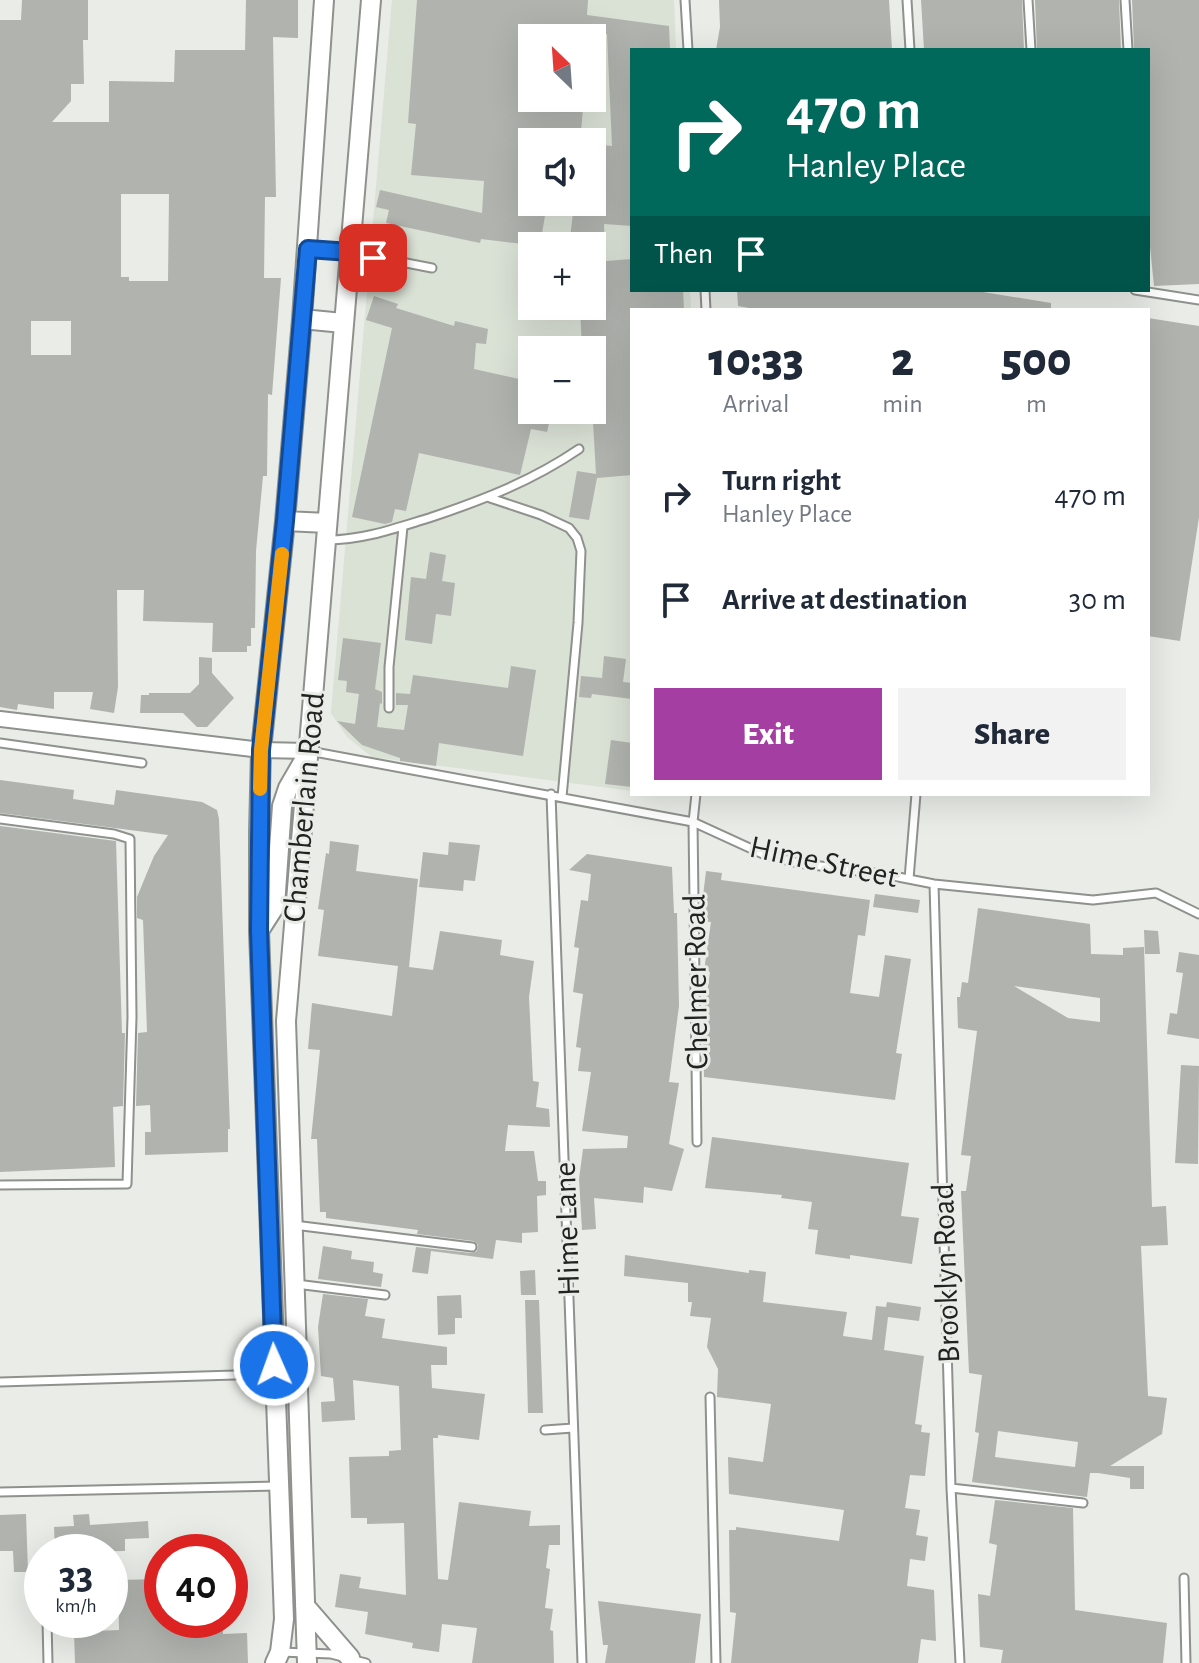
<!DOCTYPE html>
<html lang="en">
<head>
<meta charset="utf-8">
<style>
  body { margin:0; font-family:"Alegreya Sans",sans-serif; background:#f2f2f3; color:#1f2937; height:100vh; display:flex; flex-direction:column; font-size:30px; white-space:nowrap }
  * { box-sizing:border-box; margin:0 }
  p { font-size:26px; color:#747a83 }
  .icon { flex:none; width:44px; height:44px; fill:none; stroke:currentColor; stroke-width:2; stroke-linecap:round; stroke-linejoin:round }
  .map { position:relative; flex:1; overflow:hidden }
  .drawer { position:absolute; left:630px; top:308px; width:520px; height:488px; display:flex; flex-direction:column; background:#fff; border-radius:0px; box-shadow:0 8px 32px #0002 }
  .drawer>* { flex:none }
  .banner { position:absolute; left:630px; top:48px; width:520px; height:244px; border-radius:0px; box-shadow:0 8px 32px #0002; background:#00695c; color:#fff; overflow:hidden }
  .needle { width:52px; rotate:335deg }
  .fabs { position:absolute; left:518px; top:24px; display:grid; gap:16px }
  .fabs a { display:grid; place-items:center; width:88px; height:88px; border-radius:0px; background:#fff; box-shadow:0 8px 32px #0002; font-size:40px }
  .speed { position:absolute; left:24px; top:1534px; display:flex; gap:16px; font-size:40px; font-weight:700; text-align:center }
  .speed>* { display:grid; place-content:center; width:104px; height:104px; border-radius:50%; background:#fff; box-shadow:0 8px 32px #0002; line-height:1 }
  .speed small { font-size:20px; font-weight:400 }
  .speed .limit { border:12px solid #d22; background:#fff; color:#111 }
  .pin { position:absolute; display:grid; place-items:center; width:68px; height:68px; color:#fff; margin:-34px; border-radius:16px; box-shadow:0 4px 12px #0006 }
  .me { position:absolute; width:88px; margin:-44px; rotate:358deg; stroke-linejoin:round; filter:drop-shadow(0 0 6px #0008) }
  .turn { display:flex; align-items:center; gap:28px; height:168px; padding:0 24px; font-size:36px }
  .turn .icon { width:104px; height:104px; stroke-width:2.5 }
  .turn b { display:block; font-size:56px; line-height:68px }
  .then { display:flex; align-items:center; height:76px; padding:0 24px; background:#0003; gap:16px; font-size:30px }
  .eta { display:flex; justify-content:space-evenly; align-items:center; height:136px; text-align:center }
  .eta b { font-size:48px; font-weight:800; line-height:56px }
  .cta { display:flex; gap:16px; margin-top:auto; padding:16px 24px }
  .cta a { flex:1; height:92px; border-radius:0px; background:#a43ea3; color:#fff; font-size:32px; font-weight:800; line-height:92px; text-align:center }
  .cta a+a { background:#f2f2f3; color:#1f2937 }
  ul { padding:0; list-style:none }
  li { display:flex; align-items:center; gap:24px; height:104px; padding:0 24px }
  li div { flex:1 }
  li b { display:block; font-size:30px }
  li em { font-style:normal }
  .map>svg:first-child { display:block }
</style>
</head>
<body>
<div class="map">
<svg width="1199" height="1663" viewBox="0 0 1199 1663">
  <rect width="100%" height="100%" fill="#e9ece7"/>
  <path fill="#dae1d5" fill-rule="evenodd" d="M392 0H674L676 50H632V290H690L691 310H632V791L372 757 347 737 331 713ZM532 38H592V98H532ZM532 142H592V202H532ZM532 246H592V306H532ZM532 350H592V410H532Z"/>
  <path fill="#b0b3ae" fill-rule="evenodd" d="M22 0H88V40H83L84 84H71V101L52 122H109V81L174 82 175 50H245L246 0H298V38L273 37 276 197H265L264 278H281L272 395 268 394 267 476H263L256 551 255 628H251V646H247V652H212L213 623 143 621 144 590H117L118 687 114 713 90 709 93 692H54V709L18 704 17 710 0 707V20H21ZM121 194H169L168 281H129V277H121ZM31 321H71V355H31Z
    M417 0H588L587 15 669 26 670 50H632V226L604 224 605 256 606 261 632 259V290H683L684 310H632V475L597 478 589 520 569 517 577 471 596 474 593 422 565 413V410H592V350H582L580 306H592V246H569L574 205 592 206V144L612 146 607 34H594V38H532V98H584L580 142H532V202L547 203 540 246 481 239 480 243 386 223 389 210 376 207 380 190 482 213 484 181 411 175 416 124 408 123Z
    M719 0H889L892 50H716L720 27Z
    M921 0H1022L1024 50H924Z
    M1035 0H1119L1121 50H1037Z
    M1132 0H1199V284L1154 286 1148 227V50H1134Z
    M737 290H971L1051 303V310H760L738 306Z
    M374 296 398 304 396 308 454 326 455 321 488 329 486 344 476 343 474 369 532 382V410H552L547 432 531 429 520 475 419 453 406 511 395 509 392 522 385 524 352 517 392 328 366 320Z
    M1148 318 1199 326V517L1180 641 1148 636Z
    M430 552 446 555 442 581 455 583 451 616 436 614 432 644 405 640 411 577 426 579Z
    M343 638 381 643 375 689 382 692V704L380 703 377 727 404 730 408 705H396V693L410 694 413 675 508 688 511 666 536 670 523 756 439 743 436 766 400 761V758L362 745 337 721 355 724 359 694 346 692 347 681 338 680Z
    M604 656 626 659 623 682 632 683V699L592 694 591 698 579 697 581 676 602 678Z
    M199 657 212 658V673L234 698 207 727H197L183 713H140L141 695H149V693H190L199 684Z
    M611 740 632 743V787L605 784Z
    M0 780 74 790 73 799 114 805 116 790 202 802 217 810 219 819 230 1129H228V1152L145 1155V1132H151L150 1105 136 1106 138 1033 147 1032 143 920 137 918V897L154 856 168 835 0 813Z
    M0 826 116 841 122 1033H125L123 1106 113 1107 115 1167 0 1172Z
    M330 841 359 845 356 871 418 879 409 967 433 970 440 931 502 940 500 955 534 961 529 997 533 1081 539 1082 536 1107 549 1109 550 1127 508 1125 505 1151H534L538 1181H546V1195L537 1196 538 1232 522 1233V1243L496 1240 493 1259 431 1251 428 1274 412 1272 416 1247 471 1253 477 1251 478 1245 473 1241 417 1234 418 1230 326 1218V1212H320L317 1139H311L320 1050 308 1049 312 1003 392 1016 398 966 318 956 324 910 318 909 326 853 329 854Z
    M449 842 480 845 475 881 464 880 463 891 419 887 423 852 448 855Z
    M587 854 672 867 674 913H677L679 1006 669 1082 679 1083 669 1144 684 1149 672 1191 644 1187 643 1203 594 1198 596 1229 582 1230 579 1179 583 1149 627 1148 628 1136 582 1131 591 1072 578 1071 581 1048 576 1047 583 994 573 992 579 948 574 947 581 900 588 901 591 874 569 870Z
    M706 871 722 873 721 880 870 900 865 936 858 935 850 993 879 997 885 955 911 959 896 1053 902 1054 895 1100 704 1077 703 1021 710 972 704 971 711 922 701 921V913Z
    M875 894 920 900 918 913 873 907Z
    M978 908 1090 924 1091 954 1123 955V948L1144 947 1152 1207 1166 1206 1168 1245 1141 1246 1148 1396 1167 1398 1162 1434 1110 1466H1144V1489H1130V1478L1098 1473H1090L1087 1497 972 1482 979 1433 975 1432 982 1375 969 1373 961 1191H966L971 1156 961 1155 977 1031 958 1028 957 997H960L962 982 968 983ZM1014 986 1100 998V1022L1068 1018ZM998 1431 1078 1442 1075 1467 995 1457Z
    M1144 930 1158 931 1160 954H1145Z
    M1179 952 1199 955V1039L1167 1034 1170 1013 1177 1014 1183 973 1176 972Z
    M1181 1065 1199 1066 1198 1164 1175 1163Z
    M712 1137 909 1163 901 1216 919 1218 912 1264 850 1255V1259L815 1254 818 1230 808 1229 812 1202 781 1198 782 1195 705 1188Z
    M323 1246 352 1251 351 1259 374 1262 373 1272 383 1274 381 1287 318 1279Z
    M625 1255 749 1273V1270L766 1272 763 1302 847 1312 843 1336 872 1340 876 1306 886 1307 887 1302 921 1307 919 1321 888 1317 884 1350 924 1356 915 1424 922 1425 921 1432 930 1433 925 1476 910 1475 905 1508 920 1510 916 1535 928 1537 925 1561 910 1559 907 1586 934 1590 936 1641 921 1639 918 1663H731L736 1613 730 1612 729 1530H736V1527L839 1541 844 1510 729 1494 728 1457 763 1462 771 1404 717 1397 718 1369 707 1347 711 1318 690 1316 692 1302H688V1283L624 1276Z
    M535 1270 536 1295H521L520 1271Z
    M323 1294 368 1299 365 1316 385 1319 382 1338 447 1347V1365H431L432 1388 485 1394 479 1440 438 1435V1438H433L438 1579 448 1580 459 1502 531 1511 529 1526 560 1525V1545H549L546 1568 550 1569 545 1608 553 1609 550 1630 553 1631 554 1663H472L477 1628 442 1624 439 1652 412 1648 413 1643 365 1634 368 1612 335 1607 340 1574 361 1577 359 1588 406 1595 404 1523 367 1524V1518H351L349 1457 389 1456V1451L401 1450 399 1386 353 1380 355 1420 322 1422 321 1402 335 1401 333 1378 321 1376 318 1327Z
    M461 1295 462 1318H455V1334L438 1335 437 1296Z
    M525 1300H539L543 1413H528Z
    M995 1500 1073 1508 1075 1610 1167 1623 1163 1663H1001L1003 1650 980 1647 978 1594 990 1596 997 1545 989 1543Z
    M26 1514 28 1572H14L13 1551H0V1515Z
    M89 1514 90 1525 148 1521 149 1538 125 1539V1551L55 1552 54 1527 74 1526 73 1515Z
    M162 1579V1620H223V1634L247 1633 248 1663H75L74 1632 119 1630 118 1580Z
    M598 1601 701 1614 695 1663H605L608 1645H603Z"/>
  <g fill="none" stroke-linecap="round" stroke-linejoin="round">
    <defs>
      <path id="service" d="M685 0 688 50
        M907 0 910 50
        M1028 0 1031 50
        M1125 0 1128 50
        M310 249 350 252 432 268
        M705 290 706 310
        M1135 290 1199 300
        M490 498 541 515 569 528 577 538 581 551 578 623 562 797
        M328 540C363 540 396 528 429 518 483 500 532 481 579 449
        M389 708V667L403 527
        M0 743 142 763
        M309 751 693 822 765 855 798 863 888 875 934 884 1093 900 1156 893 1199 914
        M551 794 582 1663
        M696 794 693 822 697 1142
        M0 819 114 834 130 839 132 1017 127 1184 0 1185
        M909 879 916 794
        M934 884 951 1488 960 1663
        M294 1225 472 1247
        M296 1284 385 1295
        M0 1382 235 1375
        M710 1397 716 1663
        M545 1430 573 1428
        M951 1488 1083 1503
        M0 1492 278 1486
        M1184 1578 1186 1663
        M47 1620 48 1663
        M281 1652 331 1654 366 1663"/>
      <path id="minor" d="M0 719 261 750 309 751"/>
      <path id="tertiary" d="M302 319 343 323
        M285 521 327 523
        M259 931 275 906 282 806 288 788 306 757
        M305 1606 350 1658
        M275 1663 280 1652 284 1619 259 931V833L261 750 285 521 302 319 324 0
        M307 1663 286 1021 371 0"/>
    </defs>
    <use href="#service" stroke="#8f918d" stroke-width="11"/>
    <use href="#minor" stroke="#8f918d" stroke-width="18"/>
    <use href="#tertiary" stroke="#8f918d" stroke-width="22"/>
    <use href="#service" stroke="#fff" stroke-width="7"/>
    <use href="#minor" stroke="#fff" stroke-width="14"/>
    <use href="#tertiary" stroke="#fff" stroke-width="18"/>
  </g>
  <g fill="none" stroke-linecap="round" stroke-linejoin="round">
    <defs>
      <path id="route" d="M274 1365 259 931 261 750 285 521 308 249 350 252 373 258"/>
    </defs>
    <use href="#route" stroke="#114b97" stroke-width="20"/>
    <use href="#route" stroke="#1a73e8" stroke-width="14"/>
    <path stroke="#f59e0b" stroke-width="14" d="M260 789 261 750 282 554"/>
  </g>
  <g text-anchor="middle" stroke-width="6" stroke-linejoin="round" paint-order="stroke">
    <g font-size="32" fill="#222321" stroke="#e9ece7">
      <text transform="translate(303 807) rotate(-85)" y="11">Chamberlain Road</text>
      <text transform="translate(824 861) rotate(12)" y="11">Hime Street</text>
      <text transform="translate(695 982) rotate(-91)" y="11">Chelmer Road</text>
      <text transform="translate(566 1229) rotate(-92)" y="11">Hime Lane</text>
      <text transform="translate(945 1273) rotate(-92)" y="11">Brooklyn Road</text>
    </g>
  </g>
</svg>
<div class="fabs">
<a><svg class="needle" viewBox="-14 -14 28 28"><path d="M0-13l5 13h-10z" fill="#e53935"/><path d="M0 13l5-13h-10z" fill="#747a83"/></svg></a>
<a><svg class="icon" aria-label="sound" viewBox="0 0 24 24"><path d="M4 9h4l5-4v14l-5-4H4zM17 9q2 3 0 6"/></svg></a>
<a>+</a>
<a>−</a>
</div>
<div class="speed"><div>33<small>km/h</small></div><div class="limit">40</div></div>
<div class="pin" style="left:373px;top:258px;background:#d93025"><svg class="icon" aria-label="arrive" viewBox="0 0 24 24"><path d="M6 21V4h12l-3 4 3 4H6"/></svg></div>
<svg class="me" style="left:274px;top:1365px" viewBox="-20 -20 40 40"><circle r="17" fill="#1a73e8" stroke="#fff" stroke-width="3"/><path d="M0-11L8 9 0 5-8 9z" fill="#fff"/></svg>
<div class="banner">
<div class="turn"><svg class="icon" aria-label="right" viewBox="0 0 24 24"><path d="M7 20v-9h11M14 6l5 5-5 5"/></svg><div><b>470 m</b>Hanley Place</div></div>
<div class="then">Then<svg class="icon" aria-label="arrive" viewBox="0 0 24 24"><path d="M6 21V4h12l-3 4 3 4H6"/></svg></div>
</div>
<section class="drawer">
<div class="eta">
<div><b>10:33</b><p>Arrival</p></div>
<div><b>2</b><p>min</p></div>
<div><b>500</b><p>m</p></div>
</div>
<ul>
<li><svg class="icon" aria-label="right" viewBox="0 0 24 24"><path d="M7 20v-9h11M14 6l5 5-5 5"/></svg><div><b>Turn right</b><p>Hanley Place</p></div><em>470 m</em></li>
<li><svg class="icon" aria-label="arrive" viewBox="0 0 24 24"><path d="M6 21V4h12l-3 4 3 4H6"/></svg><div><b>Arrive at destination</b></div><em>30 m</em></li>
</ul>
<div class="cta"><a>Exit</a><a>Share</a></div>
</section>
</div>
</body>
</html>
